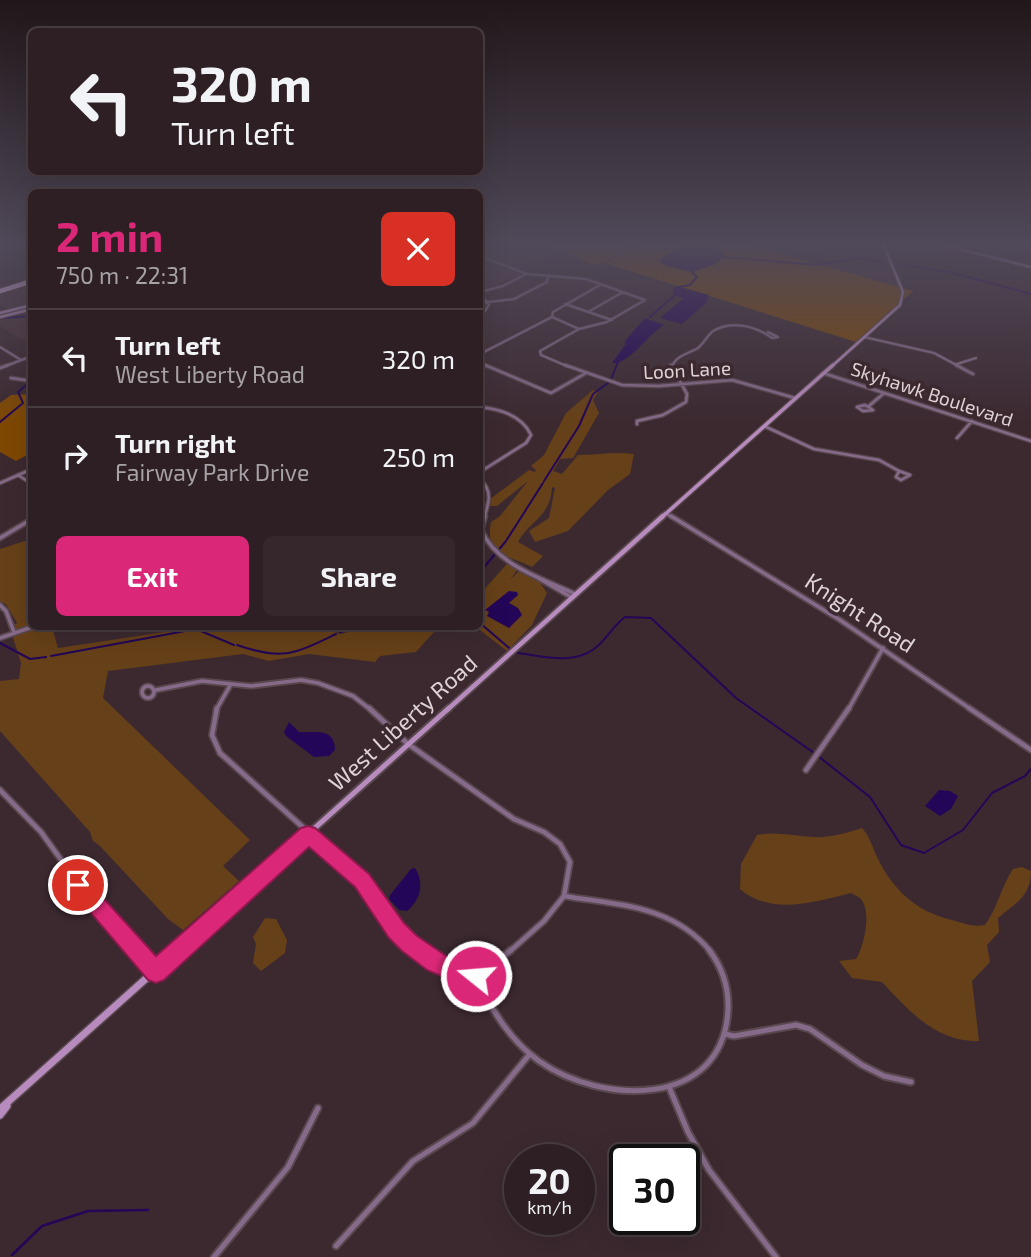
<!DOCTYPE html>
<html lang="en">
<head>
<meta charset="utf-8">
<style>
  body { margin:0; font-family:"Exo 2",sans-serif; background:#35272c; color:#f1f3f6; height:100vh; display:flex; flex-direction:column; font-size:26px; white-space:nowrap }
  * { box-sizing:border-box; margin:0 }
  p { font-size:23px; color:#a7a2a6 }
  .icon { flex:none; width:38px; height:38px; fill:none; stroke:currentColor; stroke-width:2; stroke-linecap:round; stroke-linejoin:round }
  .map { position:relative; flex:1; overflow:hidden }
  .drawer { position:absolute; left:28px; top:189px; width:455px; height:441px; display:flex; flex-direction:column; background:#2d1f24; border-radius:10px; box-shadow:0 7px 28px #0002,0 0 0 2px #483d41 }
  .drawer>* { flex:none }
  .banner { position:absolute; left:28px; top:28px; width:455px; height:147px; border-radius:10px; box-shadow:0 7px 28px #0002,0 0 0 2px #483d41; background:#2d1f24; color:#f1f3f6; overflow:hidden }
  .speed { position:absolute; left:504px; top:1144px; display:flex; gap:14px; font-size:35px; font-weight:700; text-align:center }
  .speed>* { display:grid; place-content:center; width:91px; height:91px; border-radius:50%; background:#2d1f24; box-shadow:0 7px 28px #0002,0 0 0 2px #483d41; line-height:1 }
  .speed small { font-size:18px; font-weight:400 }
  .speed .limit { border:4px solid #111; border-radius:10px; background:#fff; color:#111 }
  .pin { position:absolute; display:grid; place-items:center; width:60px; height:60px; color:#fff; margin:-30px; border:4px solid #fff; border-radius:50%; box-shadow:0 2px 7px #0007 }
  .me { position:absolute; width:77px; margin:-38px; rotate:287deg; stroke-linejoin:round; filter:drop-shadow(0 0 5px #0008) }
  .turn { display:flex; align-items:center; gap:24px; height:147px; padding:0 28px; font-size:32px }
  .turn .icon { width:91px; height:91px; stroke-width:2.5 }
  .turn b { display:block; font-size:49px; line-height:60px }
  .round { display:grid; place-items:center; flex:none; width:74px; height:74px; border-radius:10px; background:#35272c }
  .headline { display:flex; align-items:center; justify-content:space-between; height:119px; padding:0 28px }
  h1 { font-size:42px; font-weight:700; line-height:52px; color:#db2777 }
  .primary-button { display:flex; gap:14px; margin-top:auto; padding:14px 28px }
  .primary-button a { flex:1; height:80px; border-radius:10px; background:#db2777; color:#fff; font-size:28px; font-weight:700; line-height:80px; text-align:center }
  .primary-button a+a { background:#35272c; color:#f1f3f6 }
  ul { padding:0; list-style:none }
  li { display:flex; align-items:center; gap:21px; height:98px; padding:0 28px; border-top:2px solid #483d41 }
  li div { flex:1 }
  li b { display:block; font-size:26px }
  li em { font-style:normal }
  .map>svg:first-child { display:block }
</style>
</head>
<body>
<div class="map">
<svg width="1031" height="1257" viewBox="0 0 1031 1257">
  <rect width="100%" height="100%" fill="#3c2930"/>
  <path fill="#4a3139" d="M480 246H553L565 250 519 269 502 263 498 265 522 274 480 291Z
    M824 246H881L899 287 824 267Z
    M31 283V303L8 309 0 304V293Z
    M31 312V336L22 340 0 326V320Z"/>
  <path fill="#664018" d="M593 390 598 392 593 400 599 413 573 458 560 459 553 471 562 474 578 455C598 455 615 451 634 454L630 474 608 490 568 531 535 542 529 531 549 518 555 488 552 487C550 518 530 520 518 542L543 556 532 567C508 555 484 556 491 522L500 516 528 481 497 506H480V502H486L529 470 535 472 536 470 531 466 544 455 566 413Z
    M31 539 32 626 52 627 58 648 198 627H321L340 634 370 627H442L433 633 416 652 380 656 375 662 309 654 269 661 243 654 108 671 103 698 250 840 223 866 239 881 183 930 168 919 100 846 93 841 90 832 0 731V681L19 679 21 663 10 628 17 623 6 604 0 602V549Z
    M507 564 517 570 510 580 520 570 539 581 547 593 532 625 507 651 476 627 480 626V594Z
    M862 828C870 837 872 846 877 857 892 888 914 910 948 919 961 922 972 928 985 925 998 907 1001 887 1013 869L1022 867 1031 871C1031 896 1016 903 998 918L999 932 987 945 990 962 972 981 979 1041C936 1042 909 1011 882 982L852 978 839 961 856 959C864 946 872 913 861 899 858 896 854 895 851 893 815 902 771 916 740 889L741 864 757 835C776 831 794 836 813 837 829 838 847 833 862 828Z
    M265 918 276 919 287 940 285 953 261 971 253 963 256 944 253 937Z"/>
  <path fill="#7e4803" d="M553 246H633L602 263 591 264Z
    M637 246H683L660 259 661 264C690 275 702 275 719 249L716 246H753L913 291 856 342 605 263Z
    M31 394V453L16 461 0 452V403L11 395Z"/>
  <path fill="#230657" d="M683 246H716L723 252 724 257 716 264 692 272 662 264 660 259Z
    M676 286 709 295 706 303 682 324 660 318 684 298 673 295V289Z
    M645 318 664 325C648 334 629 365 612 363L625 345V341Z
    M509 591 517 592 518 595 509 603 518 608 522 615 509 628 487 616 489 612 485 610Z
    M289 722 299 732C315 733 335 727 335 750L329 756 314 757 286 736 284 732Z
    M939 790 950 791 958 796 951 809 940 816 925 806Z
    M415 868C425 883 420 901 407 911L399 910 389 899 390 895 411 869Z"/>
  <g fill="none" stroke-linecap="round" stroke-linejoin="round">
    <path stroke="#230657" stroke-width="2" d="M724 257 817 265 858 258 883 262
      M898 264 949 272 1031 294
      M679 287 690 285 697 277 692 272
      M650 317 676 294
      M4 318 32 316
      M611 379 618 362
      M0 422 23 403 18 392 30 382
      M544 481 579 426 593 394 608 383
      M480 572 506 541 543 483
      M480 623 509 648
      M340 632 362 626
      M0 643 30 659 46 657
      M237 645C283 661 294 654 336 634
      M518 653C542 656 572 665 594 649 605 641 613 626 625 617L651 618 736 698 814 753
      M51 656 196 629 234 645
      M818 756 870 797 901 845 924 853 963 830 992 793 1025 776 1031 769"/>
    <path stroke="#230657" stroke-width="2.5" d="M12 1255 42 1226 88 1211 148 1210"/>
    <defs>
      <path id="street-far4" d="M480 256 527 274 586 279 645 300 607 322 579 329 540 351 541 355 569 367
        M480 292 503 286 526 274
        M480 293 489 305 480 318
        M480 303 514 299 547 282 548 277
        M565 304 612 320
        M588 312 623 292
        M579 329 552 317 553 312 600 285
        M864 337 934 353 960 367
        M0 347 21 360
        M480 354 552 317
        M480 363 489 367
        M957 364 976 358
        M3 367 32 356
        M672 367C675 356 688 354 698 348 704 343 707 336 713 331 731 320 756 326 772 338L778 337 768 332"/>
      <path id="street-far3" d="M485 365 551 393 586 373
        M565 365 622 385 659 386 732 380 795 398
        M956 365 973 374
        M0 368 8 365
        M823 373 1031 441
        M11 378 32 381
        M865 405 873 410 863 411 857 407Z
        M869 406 884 393
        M480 407C500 409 522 416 531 435L526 443 480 472
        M637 424V421L663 415 686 402 687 394 671 365
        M764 426 814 449 879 460 899 471
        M957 438 972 421
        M899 471 910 475 901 480 896 477Z
        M18 475 32 484
        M480 479C493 491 489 503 484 518
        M0 483 32 469
        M665 513 673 518"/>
      <path id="street-far2" d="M485 516 481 530C498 566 541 578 575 594
        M671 516 840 620 972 710
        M0 538 32 519
        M540 579 571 597
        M0 605 6 611 14 632
        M0 638 35 626
        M142 692a6 6 0 1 1 12 0a6 6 0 1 1-12 0Z
        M156 690 202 681 251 686 301 680 318 683 353 696 371 710
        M216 710 231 684
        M848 710 883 648"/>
      <path id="street-far1" d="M217 708 212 735 220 753 362 880 397 930 421 952
        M369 708 408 744 514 819 544 832 560 844 570 862 564 896 544 921 509 952
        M969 708 1031 750
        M806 770 849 708
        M0 790 41 832 90 900 137 952
        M564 896C618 905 673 905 711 952"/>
      <path id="street" d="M136 950 155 971
        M419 950C452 975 479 978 511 950
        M475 972C489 1007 508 1039 539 1061 601 1105 723 1109 728 1010 729 988 722 967 709 950
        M725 1034 734 1036 796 1025 810 1029 862 1065 884 1076 911 1082
        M669 1087 688 1132 709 1170 776 1257
        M336 1246 413 1161 473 1123 529 1055
        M214 1257 288 1167 318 1108"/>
      <path id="secondary-far4" d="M947 246 1031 267
        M0 313 32 305
        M0 317 32 309
        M831 367 900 305 903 292 884 246"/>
      <path id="secondary-far3" d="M661 518 833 365"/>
      <path id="secondary-far2" d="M447 710 663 516"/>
      <path id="secondary-far1" d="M176 952 449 708"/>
      <path id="secondary" d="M0 1109 178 950
        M0 1115 7 1106"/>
      <path id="highway" d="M0 291 32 281"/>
    </defs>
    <use href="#street-far4" stroke="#59474e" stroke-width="3.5"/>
    <use href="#street-far3" stroke="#59474e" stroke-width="5"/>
    <use href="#street-far2" stroke="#59474e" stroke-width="7"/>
    <use href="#street-far1" stroke="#59474e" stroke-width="8"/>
    <use href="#street" stroke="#59474e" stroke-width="9"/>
    <use href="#secondary-far4" stroke="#59474e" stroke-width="4.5"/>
    <use href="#secondary-far3" stroke="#59474e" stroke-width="6"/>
    <use href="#secondary-far2" stroke="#59474e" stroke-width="8"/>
    <use href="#secondary-far1" stroke="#59474e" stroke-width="9"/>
    <use href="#secondary" stroke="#59474e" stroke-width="10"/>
    <use href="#highway" stroke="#59474e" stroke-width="6"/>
    <use href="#street-far4" stroke="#866a8a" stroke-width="2"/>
    <use href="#street-far3" stroke="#866a8a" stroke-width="2.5"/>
    <use href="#street-far2" stroke="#866a8a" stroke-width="3.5"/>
    <use href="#street-far1" stroke="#866a8a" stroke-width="4.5"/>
    <use href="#street" stroke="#866a8a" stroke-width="5"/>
    <use href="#secondary-far4" stroke="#b78bbd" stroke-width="2.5"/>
    <use href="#secondary-far3" stroke="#b78bbd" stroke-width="3.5"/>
    <use href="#secondary-far2" stroke="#b78bbd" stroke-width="4.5"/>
    <use href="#secondary-far1" stroke="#b78bbd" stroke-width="5"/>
    <use href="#secondary" stroke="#b78bbd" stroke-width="7"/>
    <use href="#highway" stroke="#f8c1ff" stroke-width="4.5"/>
  </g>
  <linearGradient id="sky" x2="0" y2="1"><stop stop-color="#21171a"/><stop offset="0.58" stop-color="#504959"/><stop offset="1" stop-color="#504959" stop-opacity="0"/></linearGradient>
  <rect width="1031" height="422" fill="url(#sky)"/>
  <path fill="#db2777" stroke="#8e194d" stroke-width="2" d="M308 826 315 828 369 874 404 923 417 936 448 957 483 963 487 976 484 984 476 988 467 981 448 979 427 970 402 951 389 938 355 887 309 847 164 980 156 983 148 980 67 885 71 878 78 876 85 878 156 956 301 828Z"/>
  <g text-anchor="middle" stroke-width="7" stroke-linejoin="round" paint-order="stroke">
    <g font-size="19" fill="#ded2d5" stroke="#3c2930">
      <text transform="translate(687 370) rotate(-3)" y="7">Loon Lane</text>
      <text transform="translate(932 394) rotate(18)" y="7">Skyhawk Boulevard</text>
    </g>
    <g font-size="23" fill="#ded2d5" stroke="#3c2930">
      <text transform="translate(860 613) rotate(33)" y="8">Knight Road</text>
      <text transform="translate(403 723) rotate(-42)" y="8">West Liberty Road</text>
    </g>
  </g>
</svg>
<div class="speed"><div>20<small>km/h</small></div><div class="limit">30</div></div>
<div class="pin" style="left:78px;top:885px;background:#d93025"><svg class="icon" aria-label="arrive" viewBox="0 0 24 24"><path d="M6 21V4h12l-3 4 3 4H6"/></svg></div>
<svg class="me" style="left:476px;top:976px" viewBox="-20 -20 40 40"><circle r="17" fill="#db2777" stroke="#fff" stroke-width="3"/><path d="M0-11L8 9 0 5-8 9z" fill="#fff"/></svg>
<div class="banner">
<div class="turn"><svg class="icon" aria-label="left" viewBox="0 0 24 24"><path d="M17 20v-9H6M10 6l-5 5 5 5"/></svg><div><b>320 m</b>Turn left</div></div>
</div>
<section class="drawer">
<div class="headline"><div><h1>2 min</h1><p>750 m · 22:31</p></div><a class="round" style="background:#d93025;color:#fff"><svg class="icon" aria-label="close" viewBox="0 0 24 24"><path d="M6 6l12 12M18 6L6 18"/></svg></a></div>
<ul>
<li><svg class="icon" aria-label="left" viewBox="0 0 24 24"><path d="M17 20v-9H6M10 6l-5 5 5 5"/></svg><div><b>Turn left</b><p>West Liberty Road</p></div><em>320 m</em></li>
<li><svg class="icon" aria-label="right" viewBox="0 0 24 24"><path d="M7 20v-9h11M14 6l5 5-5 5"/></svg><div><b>Turn right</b><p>Fairway Park Drive</p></div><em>250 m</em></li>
</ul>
<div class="primary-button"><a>Exit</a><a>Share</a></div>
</section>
</div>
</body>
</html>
